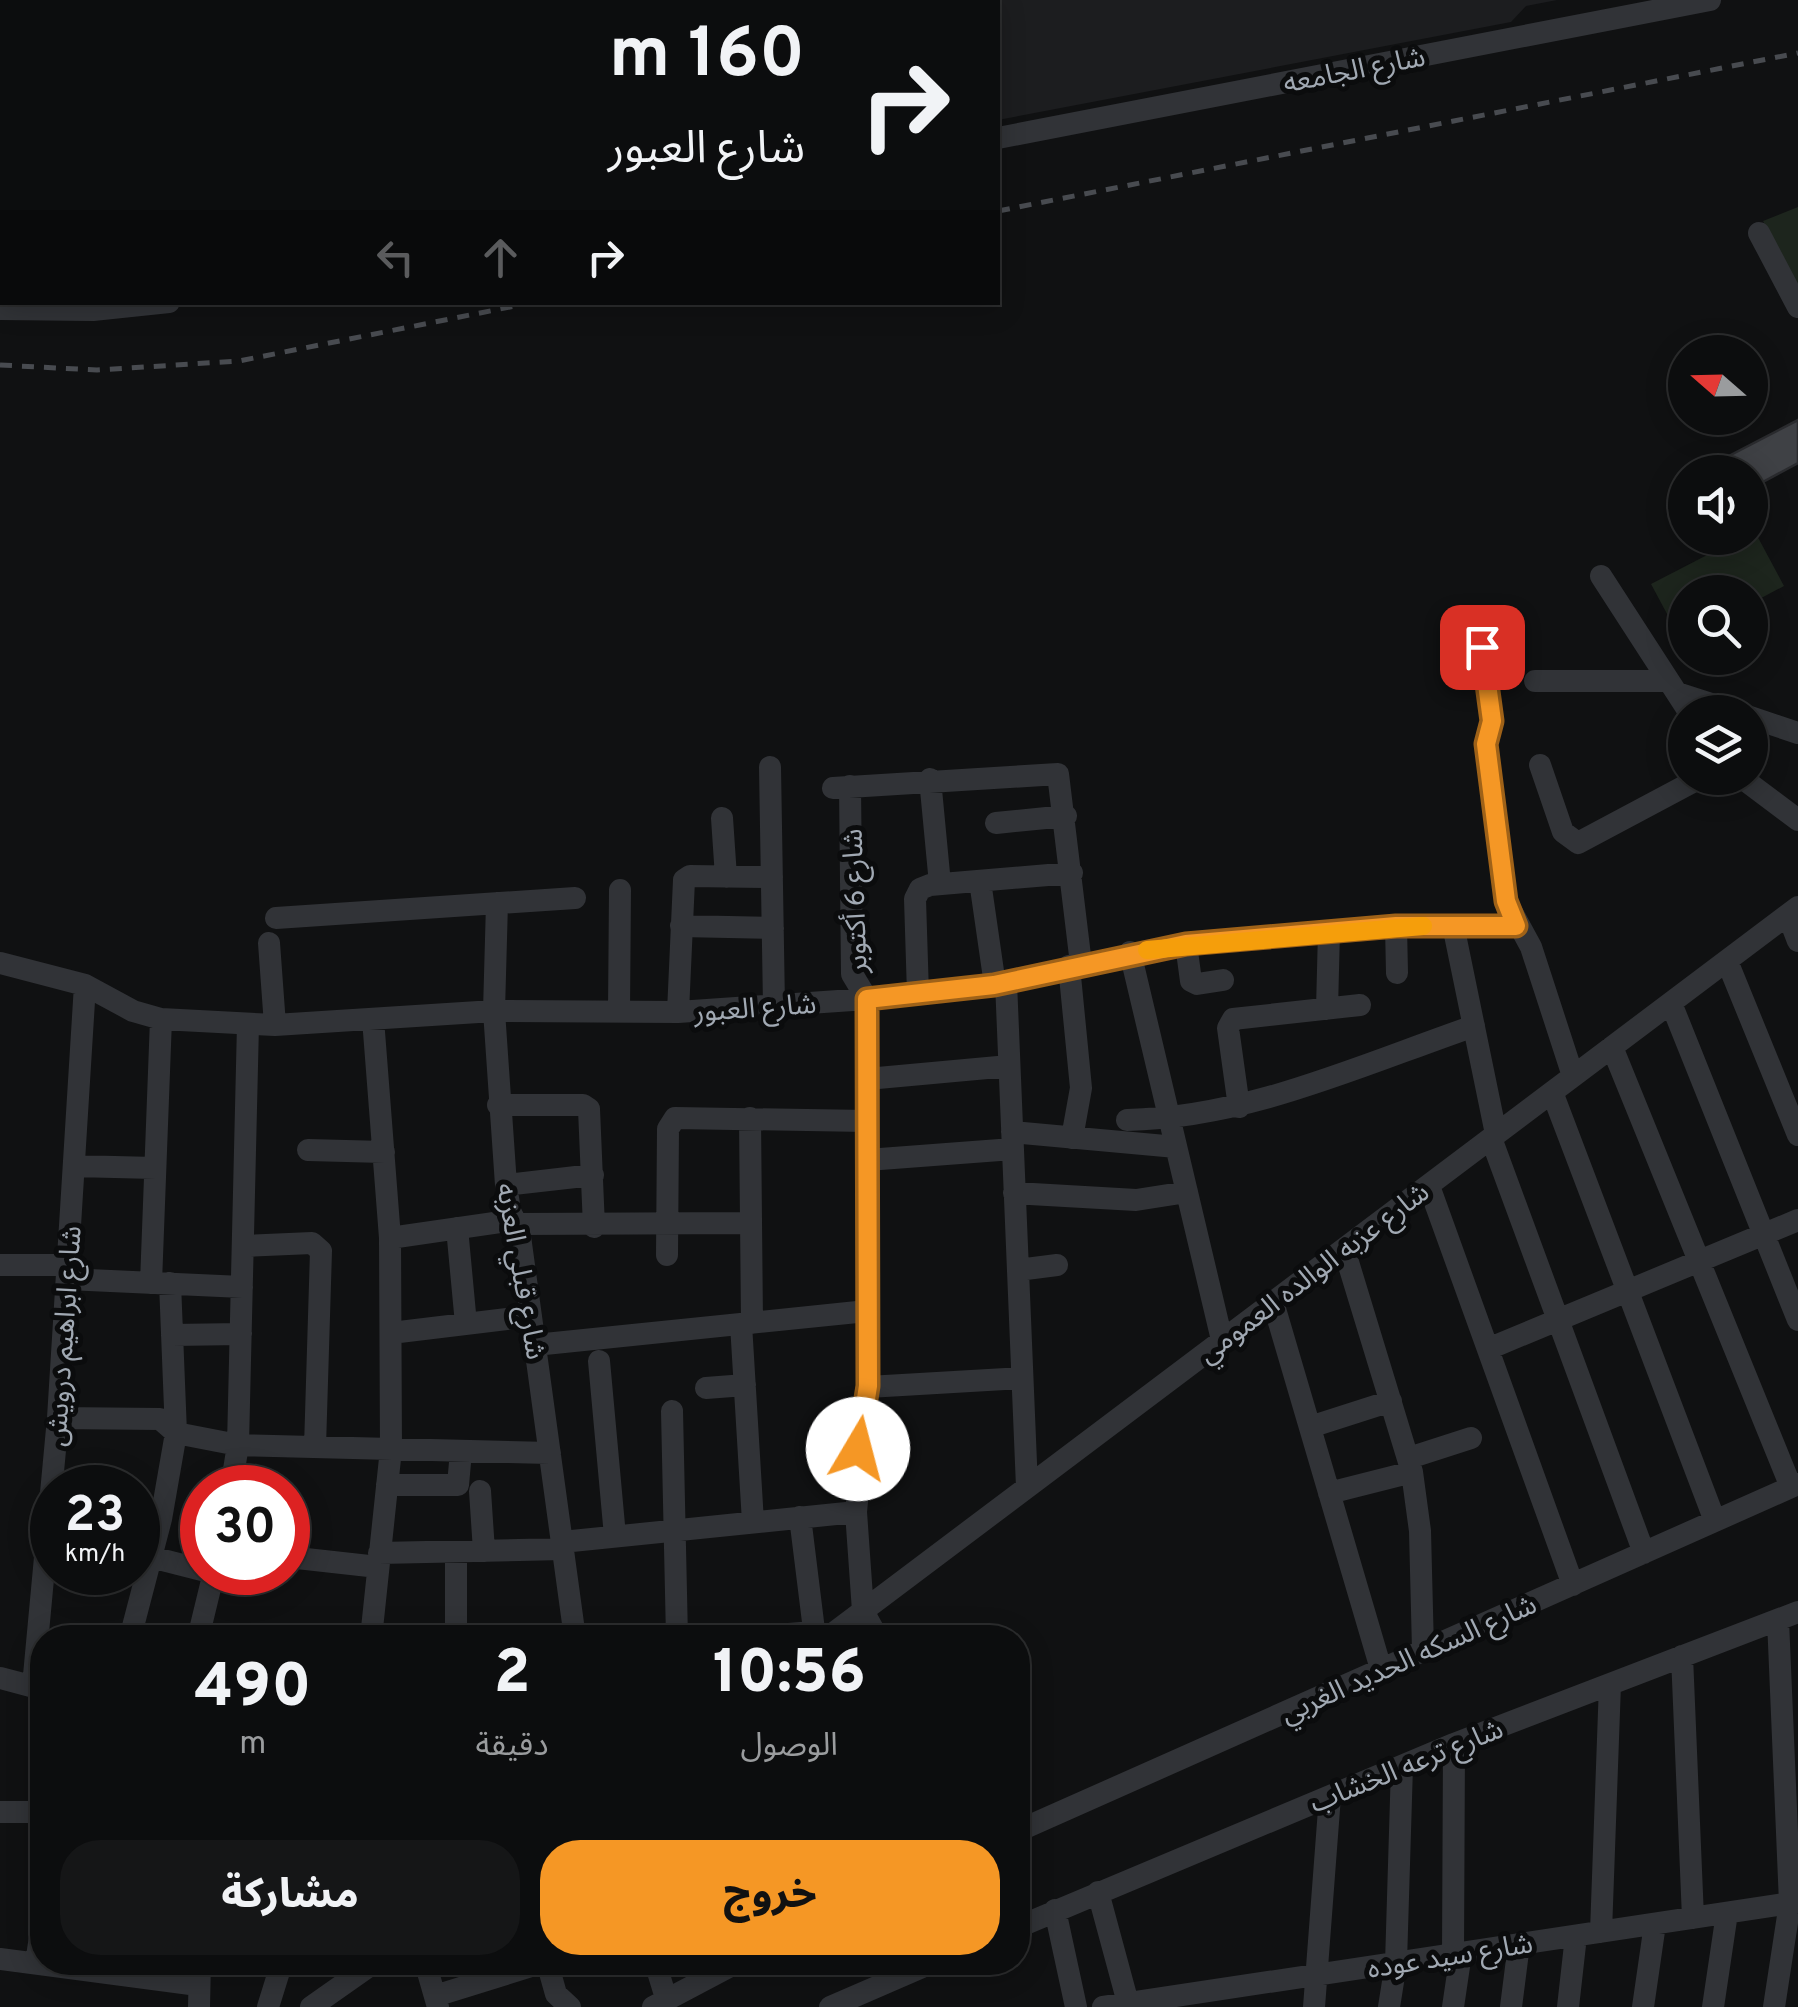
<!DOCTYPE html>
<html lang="ar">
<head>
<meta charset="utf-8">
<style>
  body { margin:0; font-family:Overpass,"Noto Sans Arabic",sans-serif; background:#151617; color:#f1f3f6; direction:rtl; height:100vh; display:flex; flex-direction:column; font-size:38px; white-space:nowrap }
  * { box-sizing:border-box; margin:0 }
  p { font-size:32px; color:#9a9c9e }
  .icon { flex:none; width:55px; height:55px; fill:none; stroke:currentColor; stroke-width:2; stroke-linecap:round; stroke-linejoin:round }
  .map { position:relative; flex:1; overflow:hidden; direction:ltr }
  .panel { position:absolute; left:30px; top:1625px; width:1000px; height:350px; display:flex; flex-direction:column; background:#0c0d0e; border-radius:40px; box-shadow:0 5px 25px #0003,0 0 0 2px #2c2d2e; direction:rtl }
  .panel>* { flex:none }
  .top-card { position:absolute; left:0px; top:0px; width:1000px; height:305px; box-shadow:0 5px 25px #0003,0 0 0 2px #2c2d2e; direction:rtl; background:#0c0d0e; color:#f1f3f6; overflow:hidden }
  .needle { width:65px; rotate:290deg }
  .controls { position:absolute; left:1668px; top:335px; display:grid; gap:20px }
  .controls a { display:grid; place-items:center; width:100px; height:100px; border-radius:50%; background:#0c0d0e; box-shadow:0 5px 25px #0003,0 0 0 2px #2c2d2e; font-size:50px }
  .speed { position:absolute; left:30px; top:1465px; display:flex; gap:20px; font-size:50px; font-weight:700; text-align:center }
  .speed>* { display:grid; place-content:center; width:130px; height:130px; border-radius:50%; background:#0c0d0e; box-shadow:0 5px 25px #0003,0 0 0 2px #2c2d2e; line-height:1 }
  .speed small { font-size:25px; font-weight:400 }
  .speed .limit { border:15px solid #d22; background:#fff; color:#111 }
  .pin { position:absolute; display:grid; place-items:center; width:85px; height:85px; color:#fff; margin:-42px; border-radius:20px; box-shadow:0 5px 15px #0006 }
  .me { position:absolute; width:110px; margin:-55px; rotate:8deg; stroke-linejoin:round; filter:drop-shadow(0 0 8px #0008) }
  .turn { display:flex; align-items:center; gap:35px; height:210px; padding:0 30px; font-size:45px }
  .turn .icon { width:130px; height:130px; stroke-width:2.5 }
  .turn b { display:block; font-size:70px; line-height:85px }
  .lanes { display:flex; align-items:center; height:95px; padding:0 30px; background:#0003; justify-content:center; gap:50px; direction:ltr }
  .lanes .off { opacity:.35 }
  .eta { display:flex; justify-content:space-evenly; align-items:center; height:170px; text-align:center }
  .eta b { font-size:60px; font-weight:800; line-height:70px }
  .action { display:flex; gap:20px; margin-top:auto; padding:20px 30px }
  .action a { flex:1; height:115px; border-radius:40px; background:#f59725; color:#111; font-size:40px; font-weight:800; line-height:115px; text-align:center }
  .action a+a { background:#151617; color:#f1f3f6 }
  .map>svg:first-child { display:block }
</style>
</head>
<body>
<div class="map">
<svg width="1798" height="2007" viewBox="0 0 1798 2007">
  <rect width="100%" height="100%" fill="#101112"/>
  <path fill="#1c1d1f" d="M0 0H1557L1526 6 1511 22 998 120V2H2V291Z"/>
  <path fill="#1d251d" d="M1798 207V287L1763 221Z
    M1754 530 1784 586 1750 604V592H1685V638L1681 640 1651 584 1740 538H1750Z"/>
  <path fill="#3f4145" stroke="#2a2b2e" stroke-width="2.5" d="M1798 420V463L1750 489V472H1698Z"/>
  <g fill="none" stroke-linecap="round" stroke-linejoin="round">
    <path stroke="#313337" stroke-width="22" d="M998 138 1710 0
      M1759 233 1798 307
      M0 309 93 310 169 302
      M1601 576 1689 712
      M1482 647 1492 721 1486 743 1506 901 1531 947 1573 1076
      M1535 681H1669
      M1677 693 1736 712
      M1750 717 1798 733
      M1540 765 1563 832 1578 843 1700 778
      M770 767 774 1006
      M1742 778 1798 820
      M930 779 940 884
      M850 786 852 974 867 999 868 1387 856 1512 863 1611 878 1638
      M833 788 1058 774 1081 964
      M722 818 726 877
      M996 823 1066 816
      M980 881 995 985
      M497 903 494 1011 506 1185 510 1211 519 1229 575 1638
      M1788 915 1798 941
      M276 918 575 898
      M1453 925 1496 1134
      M681 926 773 928
      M1396 926 1397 973
      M269 943 275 1025
      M1186 944 1191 981 1197 984 1223 980
      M1130 952 1222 1340
      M1727 961 1798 1135
      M0 963 85 985 133 1011 161 1019 275 1025 494 1011 678 1012 867 999 995 985 1186 944 1396 926H1516
      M1069 966 1081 1088 1072 1138
      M1006 982 1027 1487
      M918 994 915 899 920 889 930 885 1072 873
      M1671 1003 1798 1320
      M1327 1009 1329 931
      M619 1011 620 890
      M678 1012 684 880 690 876 772 877
      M1612 1047 1791 1487
      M867 1079 1009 1066
      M1552 1092 1715 1521
      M498 1105H583L589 1109 594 1227
      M1239 1107 1228 1028 1233 1019 1360 1005
      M750 1118 752 1323
      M1127 1120C1247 1118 1361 1065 1474 1026
      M1012 1132 1176 1147
      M1491 1138 1644 1553
      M308 1150 384 1152
      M867 1160 1013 1149
      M74 1166 155 1168
      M506 1185 593 1175
      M1429 1186 1573 1585
      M1014 1193 1136 1200 1187 1192
      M517 1224 751 1223
      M457 1228 466 1324
      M390 1238 514 1220
      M243 1246 312 1243 321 1251 315 1447
      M1344 1249 1412 1472 1420 1531 1423 1650
      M667 1255 668 1129 675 1118 867 1121
      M0 1265H68
      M1018 1270 1057 1265
      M67 1279 242 1287
      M151 1283 161 1019
      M1273 1302 1381 1669
      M741 1324 753 1522
      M391 1333 531 1316
      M172 1335 241 1334
      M535 1345 867 1311
      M1488 1349 1798 1220
      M599 1361 615 1536
      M868 1387 1022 1378
      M706 1388 745 1385
      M672 1411 677 1638
      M58 1418 160 1419 176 1433 238 1445 550 1453
      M1310 1427 1391 1401
      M1409 1458 1471 1438
      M387 1485H458L461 1451
      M231 1488 238 1445 248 1024
      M480 1491 484 1551
      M1329 1493 1412 1472
      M800 1517 815 1638
      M562 1542 856 1512
      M379 1553 563 1549
      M151 1557 202 1570
      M288 1557 378 1567
      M130 1638 161 1519 176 1433 170 1283
      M198 1638 214 1572
      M371 1638 391 1449 390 1238 373 1019
      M456 1638V1552
      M738 1638 814 1632
      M827 1638 1798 907
      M1682 1656 1693 1918
      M0 1678 42 1689
      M33 1686 58 1418 85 985
      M0 1812H42
      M1018 1831 1798 1484
      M1098 1892 1128 2003
      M1055 1910 1076 2007
      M1018 1927 1454 1744 1798 1612
      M1601 1932 1610 1684
      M1453 1954 1454 1744
      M0 1959 198 1985
      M425 1962 438 2007
      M547 1962 556 1994 570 2007
      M655 1962 666 1998
      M36 1963 42 1924
      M435 1996 544 1962
      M199 2007 200 1962
      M268 2007 282 1962
      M311 2007 375 1962
      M653 2007 738 1962
      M830 2007 934 1962
      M1103 2007 1798 1902
      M1314 2007 1330 1796
      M1389 2007 1396 1963 1402 1766
      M1453 2007 1461 1953
      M1511 2007 1519 1944
      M1568 2007 1576 1936
      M1643 2007 1655 1924
      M1713 2007 1727 1913
      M1774 2007 1790 1903 1778 1620"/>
    <path stroke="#484b50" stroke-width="5" stroke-dasharray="12 10" stroke-linecap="butt" d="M998 211 1798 53
      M0 365 97 370 239 361 535 302"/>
  </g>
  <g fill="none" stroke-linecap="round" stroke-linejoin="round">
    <defs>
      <path id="route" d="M858 1449 868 1386 867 999 994 985 1186 944 1396 926H1516L1506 901 1486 744 1492 721 1482 647"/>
    </defs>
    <use href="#route" stroke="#9f6218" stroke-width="25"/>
    <use href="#route" stroke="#f59725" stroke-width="18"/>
    <path stroke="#f59e0b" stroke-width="18" d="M1147 950 1423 926"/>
  </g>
  <g text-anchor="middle" stroke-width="10" stroke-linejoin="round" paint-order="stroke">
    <g font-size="28" fill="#a1a9b3" stroke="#0b0c0d">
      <text transform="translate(1354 69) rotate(-11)" y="10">شارع الجامعه</text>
      <text transform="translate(854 901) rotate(-92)" y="10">شارع 6 أكتوبر</text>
      <text transform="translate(755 1007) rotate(-4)" y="10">شارع العبور</text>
      <text transform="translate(522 1271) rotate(80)" y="10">شارع قبلي العزبه</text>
      <text transform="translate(1313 1272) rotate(-37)" y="10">شارع عزبه الوالده العمومي</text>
      <text transform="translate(63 1336) rotate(-86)" y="10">شارع ابراهيم درويش</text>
      <text transform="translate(1408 1658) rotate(-24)" y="10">شارع السكه الحديد الغربي</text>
      <text transform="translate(1406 1765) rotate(-22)" y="10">شارع ترعه الخشاب</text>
      <text transform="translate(1450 1955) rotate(-9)" y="10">شارع سيد عوده</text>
    </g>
  </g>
</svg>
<div class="controls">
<a><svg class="needle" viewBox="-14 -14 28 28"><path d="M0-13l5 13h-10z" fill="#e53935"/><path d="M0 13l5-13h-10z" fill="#9a9c9e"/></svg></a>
<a><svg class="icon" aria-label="sound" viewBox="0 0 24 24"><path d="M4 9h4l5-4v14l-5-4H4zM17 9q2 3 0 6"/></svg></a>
<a><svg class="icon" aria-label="search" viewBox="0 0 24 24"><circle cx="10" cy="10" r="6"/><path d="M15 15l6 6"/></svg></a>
<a><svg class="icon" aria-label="layers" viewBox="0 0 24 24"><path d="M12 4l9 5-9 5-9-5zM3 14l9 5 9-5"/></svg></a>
</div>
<div class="speed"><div>23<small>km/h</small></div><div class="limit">30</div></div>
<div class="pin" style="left:1482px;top:647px;background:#d93025"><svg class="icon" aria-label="arrive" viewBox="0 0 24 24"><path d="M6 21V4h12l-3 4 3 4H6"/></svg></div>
<svg class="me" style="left:858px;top:1449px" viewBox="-20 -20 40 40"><circle r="19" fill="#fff"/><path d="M0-13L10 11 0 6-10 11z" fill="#f59725"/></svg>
<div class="top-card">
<div class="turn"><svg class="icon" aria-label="right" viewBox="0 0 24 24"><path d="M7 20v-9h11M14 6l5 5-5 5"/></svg><div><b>160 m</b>شارع العبور</div></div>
<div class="lanes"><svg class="icon off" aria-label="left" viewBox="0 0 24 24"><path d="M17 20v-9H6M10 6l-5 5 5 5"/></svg><svg class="icon off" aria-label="ahead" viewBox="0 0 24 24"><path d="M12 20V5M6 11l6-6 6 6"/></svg><svg class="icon" aria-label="right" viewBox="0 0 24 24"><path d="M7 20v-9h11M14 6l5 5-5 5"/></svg></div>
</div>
<section class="panel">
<div class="eta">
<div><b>10:56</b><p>الوصول</p></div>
<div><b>2</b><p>دقيقة</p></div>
<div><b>490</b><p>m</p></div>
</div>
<div class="action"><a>خروج</a><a>مشاركة</a></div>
</section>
</div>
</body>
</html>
